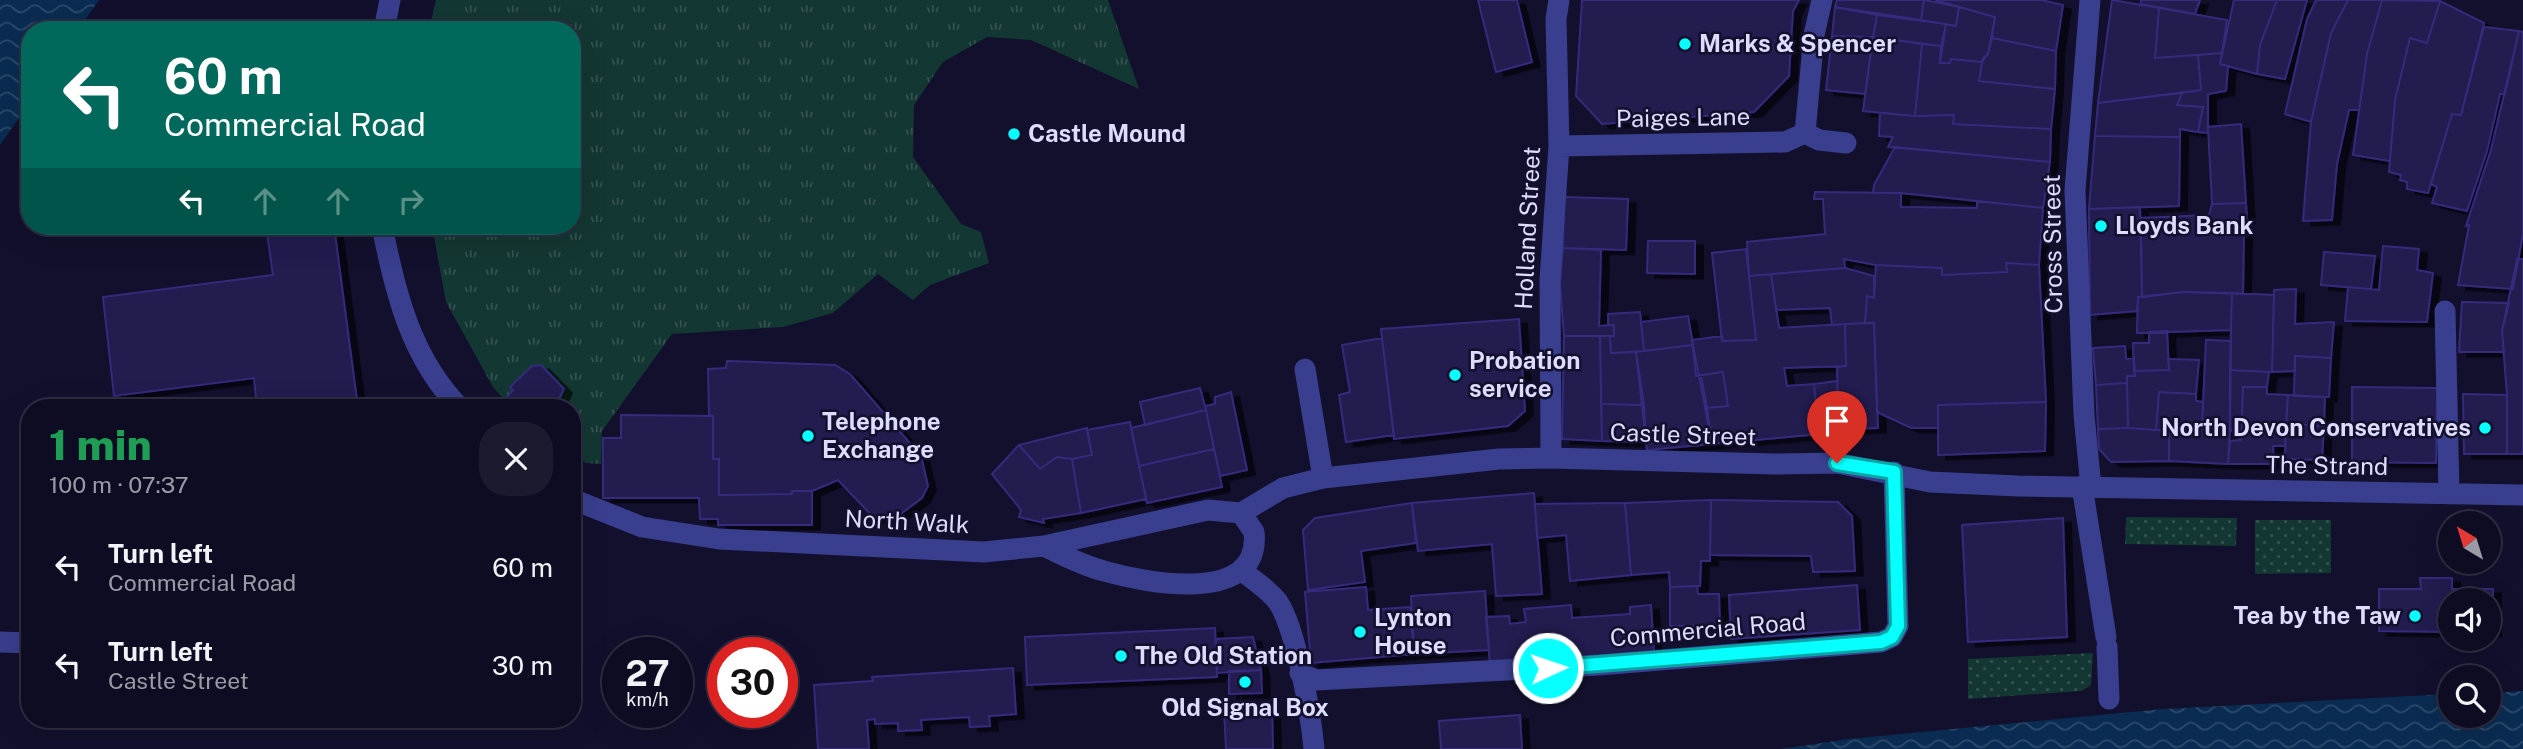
<!DOCTYPE html>
<html lang="en">
<head>
<meta charset="utf-8">
<style>
  body { margin:0; font-family:"Public Sans",sans-serif; background:#1c1a2f; color:#f1f3f6; height:100vh; display:flex; flex-direction:column; font-size:26px; white-space:nowrap }
  * { box-sizing:border-box; margin:0 }
  p { font-size:23px; color:#9b9ba5 }
  .icon { flex:none; width:38px; height:38px; fill:none; stroke:currentColor; stroke-width:2; stroke-linecap:round; stroke-linejoin:round }
  .map { position:relative; flex:1; overflow:hidden }
  .sheet { position:absolute; left:21px; top:399px; width:560px; height:329px; display:flex; flex-direction:column; background:#0e0c22; border-radius:28px; box-shadow:0 7px 28px #0002,0 0 0 2px #2e2c40 }
  .sheet>* { flex:none }
  .guide { position:absolute; left:21px; top:21px; width:560px; height:214px; border-radius:28px; box-shadow:0 7px 28px #0002,0 0 0 2px #2e2c40; background:#00695c; color:#fff; overflow:hidden }
  .needle { width:46px; rotate:322deg }
  .controls { position:absolute; left:2438px; top:511px; display:grid; gap:14px }
  .controls a { display:grid; place-items:center; width:63px; height:63px; border-radius:50%; background:#0e0c22; box-shadow:0 7px 28px #0002,0 0 0 2px #2e2c40; font-size:35px }
  .speed { position:absolute; left:602px; top:637px; display:flex; gap:14px; font-size:35px; font-weight:700; text-align:center }
  .speed>* { display:grid; place-content:center; width:91px; height:91px; border-radius:50%; background:#0e0c22; box-shadow:0 7px 28px #0002,0 0 0 2px #2e2c40; line-height:1 }
  .speed small { font-size:18px; font-weight:400 }
  .speed .limit { border:10px solid #d22; background:#fff; color:#111 }
  .pin { position:absolute; display:grid; place-items:center; width:60px; height:60px; color:#fff; margin:-72px -30px; border-radius:50% 50% 50% 0; rotate:-45deg; box-shadow:0 0 7px #0007 }
  .pin .icon { rotate:45deg }
  .me { position:absolute; width:77px; margin:-38px; rotate:87deg; stroke-linejoin:round; filter:drop-shadow(0 0 5px #0008) }
  .turn { display:flex; align-items:center; gap:24px; height:147px; padding:0 28px; font-size:32px }
  .turn .icon { width:91px; height:91px; stroke-width:2.5 }
  .turn b { display:block; font-size:49px; line-height:60px }
  .lanes { display:flex; align-items:center; height:66px; padding:0 28px; background:#0003; justify-content:center; gap:35px; direction:ltr }
  .lanes .off { opacity:.35 }
  .round { display:grid; place-items:center; flex:none; width:74px; height:74px; border-radius:28px; background:#1c1a2f }
  .overview { display:flex; align-items:center; justify-content:space-between; height:119px; padding:0 28px }
  h1 { font-size:42px; font-weight:800; line-height:52px; color:#1e9e55 }
  ul { padding:0; list-style:none }
  li { display:flex; align-items:center; gap:21px; height:98px; padding:0 28px }
  li div { flex:1 }
  li b { display:block; font-size:26px }
  li em { font-style:normal }
  .map>svg:first-child { display:block }
</style>
</head>
<body>
<div class="map">
<svg width="2523" height="749" viewBox="0 0 2523 749">
  <defs>
    <pattern id="grass-dots" width="8" height="8" patternUnits="userSpaceOnUse" patternTransform="scale(1.75)"><rect width="8" height="8" fill="#133732"/><path d="M2 2h.1M6 6h.1" fill="none" stroke="#355351" stroke-width="1.8" stroke-linecap="round"/></pattern>
    <pattern id="park-tufts" width="24" height="20" patternUnits="userSpaceOnUse" patternTransform="scale(1.75)"><rect width="24" height="20" fill="#133732"/><path d="M3 7l-1-3M5 7V3M7 7l1-3M15 17l-1-3M17 17v-4M19 17l1-3" fill="none" stroke="#355351"/></pattern>
    <pattern id="water-waves" width="16" height="10" patternUnits="userSpaceOnUse" patternTransform="scale(1.75)"><rect width="16" height="10" fill="#0a2c52"/><path d="M0 5q4-4 8 0t8 0" fill="none" stroke="#2d4a6c"/></pattern>
    <filter id="shadow"><feDropShadow dx="8" dy="4.5" stdDeviation="0" flood-color="#0009"/></filter>
  </defs>
  <rect width="100%" height="100%" fill="#12102d"/>
  <path fill="url(#grass-dots)" d="M2126 517 2237 518 2236 546 2125 544Z
    M2255 520H2331V573L2255 574Z
    M2093 653 2091 685 2082 691 1968 699V659Z"/>
  <path fill="url(#park-tufts)" d="M436 0H1108L1139 89 1031 40 987 37 943 62 914 105 913 157 961 224 981 232 989 263 930 285 913 300 878 274 833 313 783 327 672 334 602 431 601 464 586 463 572 455V408H511L493 387 446 302 432 226H572V30H429Z"/>
  <path fill="url(#water-waves)" d="M0 0H99L78 30H30V102L0 145Z
    M2523 691V749H1780L1849 739 2163 709 2450 694V716H2488L2489 693Z"/>
  <path fill="#211b4f" stroke="#342c7c" stroke-width="2" filter="url(#shadow)" d="M1478 0H1517L1532 62 1496 72Z
    M1582 0H1799L1793 11 1789 76 1754 112 1602 124 1576 96Z
    M1837 0H1924L1921 20 1835 7Z
    M1924 0 1959 7 1956 26 1921 20Z
    M1935 0H2041L2063 5 2056 51 1992 38 1995 17Z
    M2112 0 2159 8 2155 58 2198 55 2201 90 2098 103Z
    M2141 0H2200L2195 14 2141 4Z
    M2234 0H2277L2260 45 2257 74 2220 64Z
    M2277 0H2307L2285 79 2257 74 2260 45Z
    M2316 0H2348L2331 33 2311 122 2285 114 2307 19Z
    M2348 0H2382L2367 54 2359 110H2349L2337 164 2332 220 2303 221 2311 122 2331 33Z
    M2382 0 2440 1 2427 43 2410 38 2395 100 2390 161 2353 155 2367 54Z
    M2440 1 2484 23 2461 115 2452 114 2428 193 2407 189V182L2400 180 2401 175 2389 172 2395 100 2410 38 2427 43Z
    M1835 7 1877 15 1873 37 1832 36Z
    M1959 7 1995 17 1988 54 1982 62 1951 59 1950 63H1940L1946 24 1956 26Z
    M2159 8 2227 20 2222 53 2155 58Z
    M1877 15 1946 24 1941 46 1873 37Z
    M2484 27 2519 31 2505 94H2500L2487 151 2467 211 2432 203 2437 187 2431 184 2452 114 2461 115Z
    M2519 31 2523 32V233L2513 289 2458 285 2469 225 2466 226 2491 150Z
    M1832 36 1873 37 1865 94 1826 90Z
    M1873 37 1922 44 1915 116 1863 111Z
    M1992 38 2056 51 2055 89 1979 81 1983 58 1988 54Z
    M1922 44 1941 46 1940 63H1950L1951 59 1982 62 1979 81 2055 89 2051 129 1953 124 1954 115 1915 116Z
    M2222 53 2220 64 2228 66 2226 91 2208 94V133L2198 132 2203 107 2177 105 2182 93 2201 90 2198 55Z
    M2182 93 2177 105 2203 107 2198 132 2180 129V137L2095 136 2098 103Z
    M1880 113 1915 116 1954 115 1953 124 2051 129 2050 162 1888 147 1893 137 1879 136Z
    M2241 124 2246 203 2212 204 2208 127Z
    M2095 136 2180 137 2179 206 2089 209Z
    M1895 147 2050 162 2043 208 1901 193H1873L1874 185Z
    M1815 192 1901 193V207L1977 208V201L2043 208 2039 265 2006 263 2007 272 1942 275V268L1876 265 1844 259 1845 268 1749 276 1747 242 1825 234 1823 199H1814Z
    M1564 197 1628 199 1626 250 1563 248Z
    M2246 203 2247 219 2226 220V236L2244 233 2243 294 2183 292 2142 297 2141 218 2209 215 2212 204Z
    M2140 207 2142 297H2138L2137 311 2090 315 2089 209Z
    M266 226H334L358 408H257L254 378 114 396 103 297 273 275Z
    M1648 241H1695V274L1647 273Z
    M2383 246 2419 249 2417 270 2433 273 2427 322 2345 321 2348 287 2379 290Z
    M1563 248 1601 250 1599 326 1614 325V336H1564L1560 285Z
    M1746 249 1756 340 1722 341 1712 253Z
    M2324 252 2375 256 2371 289 2321 285Z
    M2517 259H2523V454H2507V395L2502 331Z
    M2006 263 2039 265 2046 402 1938 405V428H1911L1877 412 1874 323H1865L1867 296 1874 298 1876 265 1942 268V275L2007 272Z
    M1845 268 1874 276V298L1867 296 1865 323 1832 325 1830 308 1776 310 1771 274Z
    M1771 274 1779 328 1845 324 1846 366 1784 368 1787 386 1814 384 1819 434 1712 444 1707 408 1728 406 1723 372 1696 376 1692 340 1722 336V341L1756 340 1749 276Z
    M2296 289 2295 324 2334 322 2331 358 2295 356V371L2272 372 2274 290Z
    M2183 292 2232 293 2231 330 2137 333 2138 297Z
    M2232 293 2274 295 2272 372 2230 370Z
    M2462 302 2509 303 2502 331 2504 352H2459Z
    M1640 312 1644 351 1611 353 1610 336H1614V325H1608V314Z
    M1688 316 1693 345 1644 351 1641 322Z
    M1519 319 1525 411 1508 426 1394 439 1381 329Z
    M1874 323 1878 428 1846 429 1845 398 1838 399 1837 367 1846 366 1845 324Z
    M2167 331 2169 370 2134 371 2133 343H2149V332Z
    M1564 336H1600L1602 441 1562 439Z
    M1600 336H1610L1611 353 1636 352 1644 405 1601 404Z
    M1382 338 1394 435 1346 442 1339 395 1350 392 1342 345Z
    M2206 340 2231 341 2230 429 2202 427Z
    M1693 345 1712 444 1647 450 1636 352Z
    M2125 346 2126 359 2134 358 2135 376H2127V383L2096 385 2093 348Z
    M2295 356 2331 358 2329 397 2294 396Z
    M2168 359 2199 360 2196 394 2159 392 2156 430 2128 428 2127 376H2135L2134 371 2169 370Z
    M727 361 835 365 850 374 921 456 928 486 922 498 898 516 874 518 838 480 812 491H792V494L719 495V459H713V416L709 415 708 369 726 368Z
    M541 365 564 389 560 397 549 408H519L508 396 513 390 510 387 532 366Z
    M2230 370 2269 372 2267 387H2243L2241 440 2230 429Z
    M1723 372 1728 406 1707 408 1701 375Z
    M1837 381 1838 399 1845 398 1848 431 1819 434 1814 384Z
    M2127 383 2128 428 2098 429 2096 385Z
    M2243 387H2267V394L2288 395 2285 446H2273L2274 464H2228L2230 441 2241 440Z
    M2352 387 2437 388 2436 463 2352 462Z
    M1200 388 1206 410 1145 425 1140 402Z
    M1231 392 1247 470 1220 476 1205 406 1215 404V397Z
    M2159 392 2196 394V401L2203 402 2202 427 2230 429 2228 464 2169 461V431L2156 430Z
    M2463 394 2507 395V454H2464Z
    M2288 395 2325 397 2324 426 2286 424Z
    M2046 402 2045 451 1938 455V405Z
    M1601 404 1644 405 1646 442 1602 441Z
    M1206 410 1214 449 1139 466 1131 428Z
    M621 415 713 416V459H719V495L792 494V491H812V525H718V519H700L699 498H603V438H621Z
    M1130 422 1146 499 1081 513 1072 459 1092 455 1087 430Z
    M2286 424 2324 426 2322 460 2285 459Z
    M1087 428 1092 455 1072 459 1057 457 1040 469 1019 445Z
    M2128 428 2169 431V461L2111 462 2099 449 2098 429Z
    M1019 445 1040 469 1057 457 1072 459 1081 513 1043 519 1044 523 1019 517 1021 510 992 474Z
    M1214 449 1222 487 1147 503 1139 466Z
    M1534 493 1542 594 1496 596 1492 544 1418 551 1412 503Z
    M1711 500 1710 561H1701L1700 586 1670 587 1669 572 1631 575 1625 503Z
    M1711 500 1838 502 1852 516 1855 571 1813 572 1811 556 1710 555Z
    M1412 503 1416 543 1361 551 1365 582 1308 590 1303 530 1315 518Z
    M1625 503 1631 575 1570 581 1566 535 1537 538 1535 504Z
    M2063 518 2067 637 1968 642 1962 525Z
    M2420 578H2452V589H2493V632H2488V600H2450V632L2379 631V589H2421Z
    M1857 585 1860 630 1731 639 1729 595Z
    M1697 586 1698 594H1719L1720 625 1670 626V587Z
    M1366 587 1368 610 1410 607 1414 654 1311 663 1305 592Z
    M1485 591 1489 650 1414 654 1411 596Z
    M1571 605 1572 618 1630 614V607L1651 605 1654 653 1490 665 1486 617 1509 616 1510 624 1526 622 1524 609Z
    M1215 628 1217 677 1027 685 1025 637Z
    M1253 637 1261 670 1217 673 1216 639Z
    M1013 668 1016 714 989 716 990 726 970 727 969 717 921 720 922 730 898 731V723L875 724V719L867 720 869 749H818L814 685 873 681 872 677Z
    M1261 670 1262 693 1229 694V671Z
    M1272 708 1273 749H1226L1224 709Z
    M1520 715 1522 749H1441L1439 721Z"/>
  <g fill="none" stroke-linecap="round" stroke-linejoin="round">
    <path stroke="#393e8e" stroke-width="21" d="M2090 0 2075 190 2084 415 2091 487
      M384 30 390 0
      M1805 133 1819 140 1846 143
      M1559 146 1785 142 1805 133 1814 35 1822 0
      M382 226C395 292 411 358 460 408
      M2445 311 2449 494
      M1305 369 1323 478
      M1551 458 1550 280 1559 146 1556 19 1559 0
      M2082 486 2106 637
      M572 499 642 527 719 539 984 552 1044 546 1208 510 1241 513
      M1241 513 1283 488 1323 478 1499 459 1551 458 1774 464 1837 463 1930 482 2018 486 2523 495
      M1044 546C1063 555 1083 566 1104 571 1145 583 1262 606 1254 532L1241 513
      M1241 570C1253 580 1268 589 1278 602 1296 629 1311 715 1314 749
      M0 642 30 643
      M2107 647 2109 699
      M1300 673 1316 680 1599 665 1881 642 1892 637 1898 626 1894 472"/>
  </g>
  <g fill="none" stroke-linecap="round" stroke-linejoin="round">
    <defs>
      <path id="route" d="M1548 668 1881 642 1892 637 1898 626 1894 472 1837 463"/>
    </defs>
    <use href="#route" stroke="#05a6a6" stroke-width="18"/>
    <use href="#route" stroke="#08ffff" stroke-width="12"/>
  </g>
  <g fill="#08ffff" stroke="#12102d" stroke-width="2.5">
    <circle cx="1685" cy="44" r="7"/>
    <circle cx="1014" cy="134" r="7"/>
    <circle cx="2101" cy="226" r="7"/>
    <circle cx="1455" cy="375" r="7"/>
    <circle cx="2485" cy="428" r="7"/>
    <circle cx="808" cy="436" r="7"/>
    <circle cx="2415" cy="616" r="7"/>
    <circle cx="1360" cy="632" r="7"/>
    <circle cx="1121" cy="656" r="7"/>
    <circle cx="1245" cy="682" r="7"/>
  </g>
  <g text-anchor="middle" stroke-width="5" stroke-linejoin="round" paint-order="stroke">
    <g font-size="24" font-weight="bold" fill="#dddcff" stroke="#12102d" text-anchor="start">
      <text x="1699" y="52">Marks &amp; Spencer</text>
      <text x="1028" y="142">Castle Mound</text>
      <text x="2115" y="234">Lloyds Bank</text>
      <text x="1469" y="369">Probation<tspan x="1469" dy="28">service</tspan></text>
      <text x="822" y="430">Telephone<tspan x="822" dy="28">Exchange</tspan></text>
      <text x="2471" y="436" text-anchor="end">North Devon Conservatives</text>
      <text x="2401" y="624" text-anchor="end">Tea by the Taw</text>
      <text x="1374" y="626">Lynton<tspan x="1374" dy="28">House</tspan></text>
      <text x="1135" y="664">The Old Station</text>
      <text x="1245" y="716" text-anchor="middle">Old Signal Box</text>
    </g>
    <g font-size="24" fill="#dddcff" stroke="#12102d">
      <text transform="translate(1683 118) rotate(-1)" y="8">Paiges Lane</text>
      <text transform="translate(1528 228) rotate(-87)" y="8">Holland Street</text>
      <text transform="translate(2053 244) rotate(-91)" y="8">Cross Street</text>
      <text transform="translate(1683 435) rotate(2)" y="8">Castle Street</text>
      <text transform="translate(2327 466) rotate(1)" y="8">The Strand</text>
      <text transform="translate(907 522) rotate(3)" y="8">North Walk</text>
      <text transform="translate(1708 630) rotate(-5)" y="8">Commercial Road</text>
    </g>
  </g>
</svg>
<div class="controls">
<a><svg class="needle" viewBox="-14 -14 28 28"><path d="M0-13l5 13h-10z" fill="#e53935"/><path d="M0 13l5-13h-10z" fill="#9b9ba5"/></svg></a>
<a><svg class="icon" aria-label="sound" viewBox="0 0 24 24"><path d="M4 9h4l5-4v14l-5-4H4zM17 9q2 3 0 6"/></svg></a>
<a><svg class="icon" aria-label="search" viewBox="0 0 24 24"><circle cx="10" cy="10" r="6"/><path d="M15 15l6 6"/></svg></a>
</div>
<div class="speed"><div>27<small>km/h</small></div><div class="limit">30</div></div>
<div class="pin" style="left:1837px;top:463px;background:#d93025"><svg class="icon" aria-label="arrive" viewBox="0 0 24 24"><path d="M6 21V4h12l-3 4 3 4H6"/></svg></div>
<svg class="me" style="left:1548px;top:668px" viewBox="-20 -20 40 40"><circle r="17" fill="#08ffff" stroke="#fff" stroke-width="3"/><path d="M0-11L8 9 0 5-8 9z" fill="#fff"/></svg>
<div class="guide">
<div class="turn"><svg class="icon" aria-label="left" viewBox="0 0 24 24"><path d="M17 20v-9H6M10 6l-5 5 5 5"/></svg><div><b>60 m</b>Commercial Road</div></div>
<div class="lanes"><svg class="icon" aria-label="left" viewBox="0 0 24 24"><path d="M17 20v-9H6M10 6l-5 5 5 5"/></svg><svg class="icon off" aria-label="ahead" viewBox="0 0 24 24"><path d="M12 20V5M6 11l6-6 6 6"/></svg><svg class="icon off" aria-label="ahead" viewBox="0 0 24 24"><path d="M12 20V5M6 11l6-6 6 6"/></svg><svg class="icon off" aria-label="right" viewBox="0 0 24 24"><path d="M7 20v-9h11M14 6l5 5-5 5"/></svg></div>
</div>
<section class="sheet">
<div class="overview"><div><h1>1 min</h1><p>100 m · 07:37</p></div><a class="round"><svg class="icon" aria-label="close" viewBox="0 0 24 24"><path d="M6 6l12 12M18 6L6 18"/></svg></a></div>
<ul>
<li><svg class="icon" aria-label="left" viewBox="0 0 24 24"><path d="M17 20v-9H6M10 6l-5 5 5 5"/></svg><div><b>Turn left</b><p>Commercial Road</p></div><em>60 m</em></li>
<li><svg class="icon" aria-label="left" viewBox="0 0 24 24"><path d="M17 20v-9H6M10 6l-5 5 5 5"/></svg><div><b>Turn left</b><p>Castle Street</p></div><em>30 m</em></li>
</ul>
</section>
</div>
</body>
</html>
